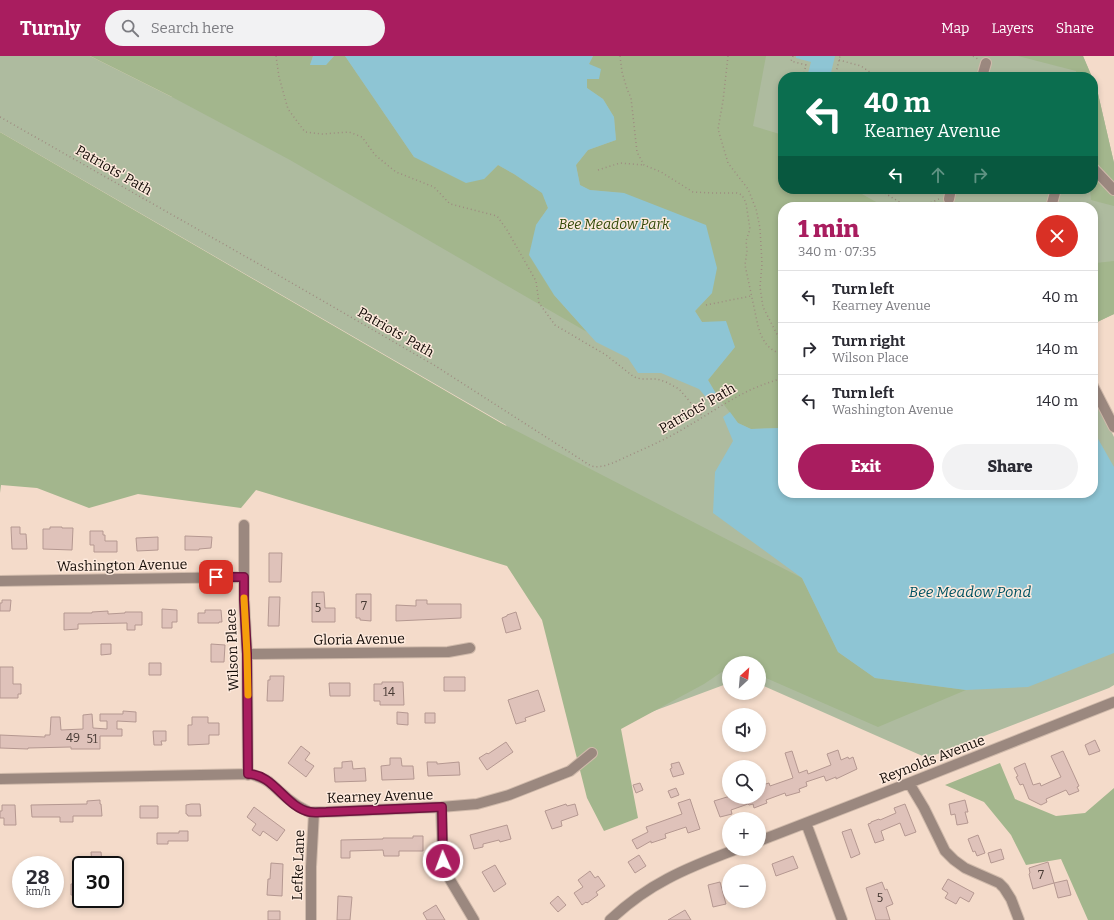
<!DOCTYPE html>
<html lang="en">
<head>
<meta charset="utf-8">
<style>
  body { margin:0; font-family:Bitter,serif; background:#f2f2f3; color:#2b2b33; height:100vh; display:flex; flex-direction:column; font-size:15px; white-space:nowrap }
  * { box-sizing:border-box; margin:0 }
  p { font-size:13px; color:#7c7c81 }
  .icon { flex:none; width:22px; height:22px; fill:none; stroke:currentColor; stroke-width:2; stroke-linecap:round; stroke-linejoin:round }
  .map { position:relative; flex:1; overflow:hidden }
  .sheet { position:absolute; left:778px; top:146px; width:320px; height:296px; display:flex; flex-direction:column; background:#fff; border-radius:16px; box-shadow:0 2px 6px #0003 }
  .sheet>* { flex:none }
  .top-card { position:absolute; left:778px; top:16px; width:320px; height:122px; border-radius:16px; box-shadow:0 2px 6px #0003; background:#0b6e4f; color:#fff; overflow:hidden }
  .needle { width:26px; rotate:26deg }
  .tools { position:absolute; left:722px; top:600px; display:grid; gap:8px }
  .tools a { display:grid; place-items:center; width:44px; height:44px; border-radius:50%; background:#fff; box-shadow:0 2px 6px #0003; font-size:20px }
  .speed { position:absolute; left:12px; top:800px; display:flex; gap:8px; font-size:20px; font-weight:700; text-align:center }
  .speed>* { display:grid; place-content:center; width:52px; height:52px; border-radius:50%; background:#fff; box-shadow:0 2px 6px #0003; line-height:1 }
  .speed small { font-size:10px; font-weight:400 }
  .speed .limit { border:2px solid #111; border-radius:6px; background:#fff; color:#111 }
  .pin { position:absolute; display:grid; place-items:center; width:34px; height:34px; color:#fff; margin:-17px; border-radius:8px; box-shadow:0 2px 6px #0006 }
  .me { position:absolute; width:44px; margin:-22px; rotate:358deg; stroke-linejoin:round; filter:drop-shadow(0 0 3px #0008) }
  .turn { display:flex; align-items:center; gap:14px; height:84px; padding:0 20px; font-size:18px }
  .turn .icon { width:52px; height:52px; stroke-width:2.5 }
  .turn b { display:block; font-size:28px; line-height:34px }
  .lanes { display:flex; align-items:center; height:38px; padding:0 20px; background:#0003; justify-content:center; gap:20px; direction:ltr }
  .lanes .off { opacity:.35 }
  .round { display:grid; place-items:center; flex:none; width:42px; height:42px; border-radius:21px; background:#f2f2f3 }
  .head { display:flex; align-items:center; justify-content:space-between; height:68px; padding:0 20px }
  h1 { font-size:24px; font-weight:800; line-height:30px; color:#a91d5f }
  .action { display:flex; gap:8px; margin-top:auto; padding:8px 20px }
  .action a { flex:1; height:46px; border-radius:24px; background:#a91d5f; color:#fff; font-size:16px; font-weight:800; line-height:46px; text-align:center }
  .action a+a { background:#f2f2f3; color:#2b2b33 }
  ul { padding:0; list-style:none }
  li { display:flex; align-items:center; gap:12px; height:52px; padding:0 20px; border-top:1px solid #e1e1e2 }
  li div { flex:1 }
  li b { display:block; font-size:15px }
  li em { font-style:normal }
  header { display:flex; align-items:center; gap:24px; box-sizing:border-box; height:56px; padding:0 20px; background:#a91d5f; color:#fff }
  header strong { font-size:19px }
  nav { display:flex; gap:22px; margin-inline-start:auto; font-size:14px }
  .search { width:280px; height:36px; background:#f2f2f3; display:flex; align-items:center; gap:10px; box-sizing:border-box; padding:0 14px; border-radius:22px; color:#7c7c81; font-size:15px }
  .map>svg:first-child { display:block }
</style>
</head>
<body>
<header>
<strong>Turnly</strong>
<div class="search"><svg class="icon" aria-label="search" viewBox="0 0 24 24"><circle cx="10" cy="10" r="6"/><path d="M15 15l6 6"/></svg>Search here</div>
<nav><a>Map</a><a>Layers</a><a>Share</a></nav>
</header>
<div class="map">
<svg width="1114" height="864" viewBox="0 0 1114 864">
  <rect width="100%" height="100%" fill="#f4dbca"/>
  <path fill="#aebb9f" d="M0 0H90L172 41 250 0H1083L1092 21H783V133H1093V23L1096 29 1114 107V258L1093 268V151H783V437H1093V338L1114 381V629L1109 632 927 702 759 628V607H729V627L611 671 506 369 0 76Z"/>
  <path fill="#a3b68d" d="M90 0H313L310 9H326L334 0H345L414 101 484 123 498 109 514 118 543 137 548 152 536 169 554 239 587 276 290 104 172 41Z
    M593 0H766L753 70 783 79V133H853L885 151H783V371L780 372 751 373 738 367 718 341 708 324 735 291 702 266 695 255 712 237 624 137 589 134 580 129 576 109 588 94 616 84 614 61 603 43 587 32V23L599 22 589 8Z
    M1018 0H1083L1092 21H1077L1076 15Z
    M1093 23 1096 29 1114 107V150L1091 144 1090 133H1093Z
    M0 76 501 367 802 522 838 596 875 622 966 634 878 671 759 619V607H729V611L704 628 621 673 638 762 604 775 587 742 542 564 507 510 256 434 241 452 138 438 89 452 37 432 1 429 0 437Z
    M1114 205V258L1093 268V224L1096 207Z
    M1000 707 1015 743 1056 760 1085 757 1114 732V864H1088L1061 803 1026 809 1011 779 984 746 945 729Z"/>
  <path fill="#8ec5d4" d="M313 0H334L326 9H310Z
    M345 0H593L589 8 601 13 599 23H587V32L603 43 614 61 616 84 588 94 576 109 580 129 590 134 624 137 706 169 717 212 712 237 695 255 702 266 726 265 735 291 708 324 718 341 711 347 699 333 661 317H638L628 302 596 286 554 239 529 199 536 169 548 152 542 137 514 118 498 109 484 123 466 127 414 101Z
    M796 0H835L830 21H807L811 6 796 2Z
    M730 356 738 367 751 373 780 372 783 371V437H1093V374L1114 411V597L1028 631 966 634 875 622 838 596 802 522 713 457 715 416 733 385 723 361Z"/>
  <path fill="#dfc2ba" stroke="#b59891" d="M11 471H20V478H26L27 493H12Z
    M50 471H62V472H73L72 494 43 493V473H50Z
    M90 475H103V479H105V485H117V496H94V489H90Z
    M185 480 212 481 211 492 199 493V494H185Z
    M158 481V494L137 495 136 482Z
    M269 497H282L281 526H269Z
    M312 536H324L325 552H335V566H312Z
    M356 538H371V565L360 564V562H356Z
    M269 541H280L279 570H268Z
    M2 544H11L10 555H0V547H2Z
    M416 544H427V548H461V562L396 565V549L416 550Z
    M162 553 177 554V566H172V572H162Z
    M205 554H221L222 566H219V567H198V557H205Z
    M108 555V558L125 557V556H142V569H135V574H127V567L78 568V573L64 574V557H92V556Z
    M516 556 521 573 506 577 502 562 507 560V559Z
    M101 588H111V598L101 599Z
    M211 588 225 589 224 606H211Z
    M149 607H161V619H149Z
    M0 611H13V628H21V638H18V642H0Z
    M270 620H284L283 645H267L268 624H270Z
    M444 621H465V635H444Z
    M382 626H403L404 649H380V645H374V628H382Z
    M329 627H350V640H330Z
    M538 634 545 655 525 662 526 665 516 668 508 644Z
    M123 655 136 656V666L117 665V673H122V680H100V693H71V691L28 692V693L0 692V679L45 681V679H50L51 661H60L61 674 83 673V659L92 658 93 672 107 673V665H100V658H123Z
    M397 656 408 657V669L397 668Z
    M425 657H435V667H425Z
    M192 661H208V667H219V679H209V688L188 689V669H192Z
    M153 675H166V685H161L162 689H154Z
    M1095 684 1100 695 1089 699 1085 689Z
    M506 686 513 696 487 714 479 702 487 697 488 698Z
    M301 690 310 697 305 704 314 710 306 721 288 707Z
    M838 694 841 704 848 701 849 703 853 701 857 713 836 723V721L826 725 824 720 806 726 807 730 799 733 800 736 786 740 785 737 766 744 767 747 754 752 753 748 749 749 748 748 731 754 732 758 720 761 714 745 727 741H759V730L769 727 770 730 793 722 785 697 792 695 799 717 807 714 808 718 831 709 827 698Z
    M1063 695 1079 730 1077 731 1079 735 1069 739 1066 734 1046 743 1047 746 1041 749 1029 743 1023 728 1020 729 1016 721 1018 720 1014 712 1025 707 1033 729 1040 727 1041 730 1061 721 1051 700Z
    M390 702H401L402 710H413L414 723 382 724 381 710 390 709Z
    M352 705 353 713 365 712 366 725 335 726 334 712H342V706Z
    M427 706H437V708L459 706 460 719 428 720Z
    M679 706 684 718 673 721 670 713 672 712 671 708Z
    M640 727 643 734 636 737 633 729Z
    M676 732 679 739 671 742 668 735Z
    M690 743 700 773 688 777 686 771 665 778 666 782 651 787V785L637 793 632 784 648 776 646 771 682 758 678 747Z
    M100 744V748H101L102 760H73V766H60V761H32L31 749 87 748V745Z
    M965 744 968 756H965L968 767 957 769 955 758 951 759 949 748Z
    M191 748H200L201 760H188L187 758H186V749Z
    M566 748 567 750 575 748 578 759 561 765 562 770 552 773 545 755Z
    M905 748 916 776 905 780 900 767 881 775 884 784 875 787 868 768 871 767V766L879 763 880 764 896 757 894 752Z
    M2 749H15L16 769H4V762H0V755H2Z
    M140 750H158V762H140Z
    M254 751 285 774 277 785 263 775 260 780 252 774 256 768 247 761Z
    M507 769 511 783 500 786 499 784 483 788V791L474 793 470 779Z
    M851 773 860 798 851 802 842 776Z
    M179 775H188V785H168V788H157V777H179Z
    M978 779 985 797 977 800 975 795 973 796 968 783Z
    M413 780H423V795H399V800H384L383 794 350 795V802H341V784L383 783V782H413Z
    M1001 793 1004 803 991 807 988 797Z
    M91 796H101L102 807 92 808Z
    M639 799 646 810 635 817 628 806Z
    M793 800 798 812 776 820 772 808Z
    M1048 806 1054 827 1033 833 1029 818 1030 817 1029 812Z
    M271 807 283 808 282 840 267 839 268 823H270Z
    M495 809 506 828 494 836 482 816Z
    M590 815 595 822 598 820 605 830 596 836 598 839 587 847 586 846 582 849 574 837 583 831 578 824Z
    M948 823 974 837 969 846 960 841 956 848 945 842 948 837 942 833Z
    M1067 824 1071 839 1058 842 1054 827Z
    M720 826 726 848 713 851 708 829Z
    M882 826 885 834 887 833 893 848 886 851 890 864H876L866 832Z
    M81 827V839H71V828Z
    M338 840 352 841 350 864H337Z
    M558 840 566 849 558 856 550 847Z
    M436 849 445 864H427L423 857Z
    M685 854 691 864H668Z
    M268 855H280V864H268Z"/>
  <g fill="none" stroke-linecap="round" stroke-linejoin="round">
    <defs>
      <path id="minor" d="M982 21 986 7
        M1093 112 1114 134
        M949 143 951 133
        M1051 151 1056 133
        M1093 330 1114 371
        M244 469V543L247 598 248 719
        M0 525 244 521
        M247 598 448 596 470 592
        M0 723 251 718 264 723 269 726 287 742 298 750 309 756H326L441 751 477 748 509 739 570 715 592 697
        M909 727 924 752 945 795 954 804 965 812 999 827 1004 832 1011 843 1019 864
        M441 751 443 805 446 817 474 864
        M806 767 842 864
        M759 785 909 727 1114 646
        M311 864V811L314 756
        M610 864C627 848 646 834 667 823 689 811 713 802 737 793"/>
    </defs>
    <use href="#minor" stroke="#d0baab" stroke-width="12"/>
    <path stroke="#9e8c80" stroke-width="1.5" stroke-dasharray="1 3" stroke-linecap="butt" d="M276 0 279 21 288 53 305 76 322 78 349 76 362 81 375 99 396 116 434 131 450 148 497 160 507 174 536 225 539 247 555 269 606 299 634 321 641 323H657L666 326 679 333 703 361
      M620 0 622 16 627 33 631 42 637 96 644 109 661 116 693 136 712 137H737L742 139 746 147 750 173 746 185 747 195 745 209 758 270C762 284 768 295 783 298
      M728 0 723 45 718 73 728 107 748 133 756 153 760 172 762 208 760 231 763 251 783 290
      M793 0 791 5 806 9 803 21
      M973 0 978 3
      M839 4 861 10 877 21
      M835 21 840 0
      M906 21 907 19 915 21
      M0 61 257 207 434 309 591 410C603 413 617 405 628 400 648 391 669 382 688 370 707 359 726 346 746 336 758 330 770 326 783 322
      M598 114 620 107 644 109
      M878 133 906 150
      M924 151 930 147 939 143
      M939 151H942
      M706 249 751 240"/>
    <use href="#minor" stroke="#9b887f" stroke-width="10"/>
  </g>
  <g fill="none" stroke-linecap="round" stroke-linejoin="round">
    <defs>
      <path id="route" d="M216 521H244V544L247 598 248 718C274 718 285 751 310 756 315 757 320 756 326 756L442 751 443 805"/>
    </defs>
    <use href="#route" stroke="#6e133e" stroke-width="10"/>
    <use href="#route" stroke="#a91d5f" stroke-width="7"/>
    <path stroke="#f59e0b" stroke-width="7" d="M244 542 247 598 248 639"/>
  </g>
  <g text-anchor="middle" stroke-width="3" stroke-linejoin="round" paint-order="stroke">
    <g font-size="12" fill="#473a34">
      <text x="364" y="554">7</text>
      <text x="318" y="556">5</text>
      <text x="389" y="640">14</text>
      <text x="73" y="686">49</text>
      <text x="92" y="687">51</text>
      <text x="1041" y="823">7</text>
      <text x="880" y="846">5</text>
    </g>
    <g font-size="14" fill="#140c07" stroke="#fde9dc">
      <text transform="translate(114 114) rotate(30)" y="5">Patriots' Path</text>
      <text transform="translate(396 276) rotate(30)" y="5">Patriots' Path</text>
      <text transform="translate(697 352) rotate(-30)" y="5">Patriots' Path</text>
      <text transform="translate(122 509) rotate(-1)" y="5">Washington Avenue</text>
      <text transform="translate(359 583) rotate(-1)" y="5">Gloria Avenue</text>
      <text transform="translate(232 594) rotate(-92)" y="5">Wilson Place</text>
      <text transform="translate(932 703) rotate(-21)" y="5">Reynolds Avenue</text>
      <text transform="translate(380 740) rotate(-2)" y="5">Kearney Avenue</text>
      <text transform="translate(298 809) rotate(-88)" y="5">Lefke Lane</text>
    </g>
    <g font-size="14" font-style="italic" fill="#334a0a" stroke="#fde9dc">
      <text x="614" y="173">Bee Meadow Park</text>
    </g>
    <g font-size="15" font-style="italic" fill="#015363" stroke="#fde9dc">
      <text x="970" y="541">Bee Meadow Pond</text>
    </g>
  </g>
</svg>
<div class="tools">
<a><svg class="needle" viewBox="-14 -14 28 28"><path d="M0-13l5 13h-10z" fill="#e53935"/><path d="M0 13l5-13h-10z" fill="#7c7c81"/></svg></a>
<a><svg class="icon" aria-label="sound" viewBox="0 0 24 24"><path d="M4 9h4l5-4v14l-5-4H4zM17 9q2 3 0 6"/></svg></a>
<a><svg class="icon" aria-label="search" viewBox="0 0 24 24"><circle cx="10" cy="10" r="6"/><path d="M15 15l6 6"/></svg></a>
<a>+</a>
<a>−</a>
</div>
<div class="speed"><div>28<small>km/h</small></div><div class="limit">30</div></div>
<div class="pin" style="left:216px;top:521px;background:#d93025"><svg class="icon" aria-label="arrive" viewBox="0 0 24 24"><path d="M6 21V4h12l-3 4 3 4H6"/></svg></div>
<svg class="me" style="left:443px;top:805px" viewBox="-20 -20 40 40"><circle r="17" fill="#a91d5f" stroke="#fff" stroke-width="3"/><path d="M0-11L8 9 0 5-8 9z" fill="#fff"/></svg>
<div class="top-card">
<div class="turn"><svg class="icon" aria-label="left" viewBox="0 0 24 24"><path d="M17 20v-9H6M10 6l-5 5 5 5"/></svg><div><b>40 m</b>Kearney Avenue</div></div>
<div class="lanes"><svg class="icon" aria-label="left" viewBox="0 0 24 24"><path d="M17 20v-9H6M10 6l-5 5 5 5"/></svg><svg class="icon off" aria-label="ahead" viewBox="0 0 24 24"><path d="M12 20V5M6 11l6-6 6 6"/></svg><svg class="icon off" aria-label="right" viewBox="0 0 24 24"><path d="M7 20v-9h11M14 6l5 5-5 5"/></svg></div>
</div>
<section class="sheet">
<div class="head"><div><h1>1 min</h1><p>340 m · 07:35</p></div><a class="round" style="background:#d93025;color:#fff"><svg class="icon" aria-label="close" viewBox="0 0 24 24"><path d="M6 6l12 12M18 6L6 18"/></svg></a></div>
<ul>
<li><svg class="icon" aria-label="left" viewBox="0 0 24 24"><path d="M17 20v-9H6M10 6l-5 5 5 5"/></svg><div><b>Turn left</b><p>Kearney Avenue</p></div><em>40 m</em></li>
<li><svg class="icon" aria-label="right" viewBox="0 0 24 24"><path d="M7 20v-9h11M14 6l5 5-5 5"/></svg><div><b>Turn right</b><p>Wilson Place</p></div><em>140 m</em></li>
<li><svg class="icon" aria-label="left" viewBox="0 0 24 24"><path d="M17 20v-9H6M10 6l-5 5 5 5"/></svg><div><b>Turn left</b><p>Washington Avenue</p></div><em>140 m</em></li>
</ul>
<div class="action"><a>Exit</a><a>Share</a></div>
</section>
</div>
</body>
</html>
